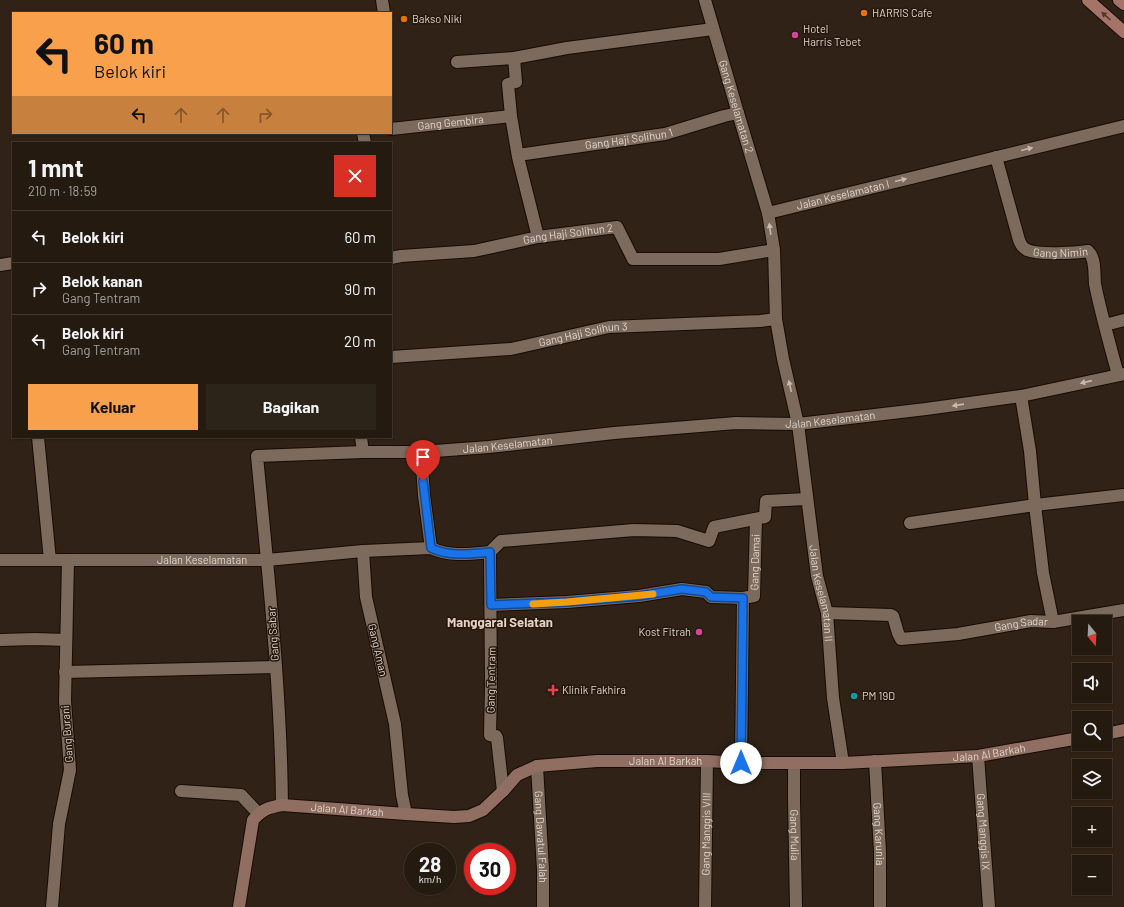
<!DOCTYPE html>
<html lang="id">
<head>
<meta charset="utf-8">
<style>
  body { margin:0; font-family:Barlow,sans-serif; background:#2c2319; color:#f1f3f6; height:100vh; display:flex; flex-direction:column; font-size:15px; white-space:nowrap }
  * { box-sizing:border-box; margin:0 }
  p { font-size:13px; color:#a3a19f }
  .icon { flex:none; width:22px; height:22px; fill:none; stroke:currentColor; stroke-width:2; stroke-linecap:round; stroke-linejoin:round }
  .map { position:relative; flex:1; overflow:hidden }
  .drawer { position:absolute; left:12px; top:142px; width:380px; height:296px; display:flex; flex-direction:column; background:#241a10; border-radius:0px; box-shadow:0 1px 3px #0004,0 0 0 1px #413830 }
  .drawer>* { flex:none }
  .hud { position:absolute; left:12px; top:12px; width:380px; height:122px; border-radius:0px; box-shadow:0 1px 3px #0004,0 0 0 1px #413830; background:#f9a04d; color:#111; overflow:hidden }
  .needle { width:26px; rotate:162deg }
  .fabs { position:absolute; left:1072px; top:615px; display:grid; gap:8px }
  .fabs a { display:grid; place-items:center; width:40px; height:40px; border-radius:0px; background:#241a10; box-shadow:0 1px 3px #0004,0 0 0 1px #413830; font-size:20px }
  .speed { position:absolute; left:404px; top:843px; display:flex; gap:8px; font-size:20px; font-weight:700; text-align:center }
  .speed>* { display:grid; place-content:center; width:52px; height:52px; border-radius:50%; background:#241a10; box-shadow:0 1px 3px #0004,0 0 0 1px #413830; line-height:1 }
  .speed small { font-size:10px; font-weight:400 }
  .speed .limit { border:6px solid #d22; background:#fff; color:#111 }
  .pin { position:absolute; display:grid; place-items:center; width:34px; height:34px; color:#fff; margin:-41px -17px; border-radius:50% 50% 50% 0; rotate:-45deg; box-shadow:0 0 4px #0007 }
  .pin .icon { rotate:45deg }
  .me { position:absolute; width:44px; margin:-22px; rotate:0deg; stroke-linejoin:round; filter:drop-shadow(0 0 3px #0008) }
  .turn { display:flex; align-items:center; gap:14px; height:84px; padding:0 16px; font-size:18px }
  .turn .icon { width:52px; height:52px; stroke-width:2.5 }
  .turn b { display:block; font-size:28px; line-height:34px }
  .lanes { display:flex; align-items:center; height:38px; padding:0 16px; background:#0003; justify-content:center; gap:20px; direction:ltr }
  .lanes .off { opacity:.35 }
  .round { display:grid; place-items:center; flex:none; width:42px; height:42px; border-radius:0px; background:#2c2319 }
  .headline { display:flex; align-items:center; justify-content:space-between; height:68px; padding:0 16px }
  h1 { font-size:24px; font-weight:700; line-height:30px }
  .cta { display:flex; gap:8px; margin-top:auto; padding:8px 16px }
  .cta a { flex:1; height:46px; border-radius:0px; background:#f9a04d; color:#111; font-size:16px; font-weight:700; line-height:46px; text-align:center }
  .cta a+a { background:#2c2319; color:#f1f3f6 }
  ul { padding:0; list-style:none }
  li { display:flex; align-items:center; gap:12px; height:52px; padding:0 16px; border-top:1px solid #413830 }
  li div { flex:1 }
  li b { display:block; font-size:15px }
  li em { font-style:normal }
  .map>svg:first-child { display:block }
</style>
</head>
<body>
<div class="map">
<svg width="1124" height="907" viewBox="0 0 1124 907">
  <rect width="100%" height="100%" fill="#302216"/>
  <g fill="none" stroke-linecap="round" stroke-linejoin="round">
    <defs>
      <g id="street">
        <path d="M382 0 384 13"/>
        <path id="s1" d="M705 0 738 113 768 213 774 250 776 319 783 359 798 424 817 576 827 613 833 698 843 763"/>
        <path d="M514 58 516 82 508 84 511 116 518 157 538 237"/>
        <path d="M457 62 514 58 567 48 713 29"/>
        <path id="s2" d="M391 129 511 116"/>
        <path d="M363 133 365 143"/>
        <path id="s3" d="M518 155 665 134 724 116 738 113"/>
        <path id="s4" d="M996 157 1019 240C1021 245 1022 247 1027 250 1038 255 1076 253 1088 251 1096 258 1094 274 1095 284 1101 314 1110 345 1118 375"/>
        <path id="s5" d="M768 213 1124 126"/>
        <path id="s6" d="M391 258 401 256 474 251 538 237 617 227 633 259H719L774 250"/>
        <path d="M0 265 13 263"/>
        <path d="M1105 325 1124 320"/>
        <path id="s7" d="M391 357 511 349 609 327 760 321 776 319"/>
        <path d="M38 437 50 560"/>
        <path d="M361 437 363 452"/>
        <path d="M421 452 424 495 431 548"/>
        <path d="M910 523 1035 505 1124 495"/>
        <path d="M490 552 501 541 634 530 677 531 709 541 714 527 765 517 766 501 807 499"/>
        <path d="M490 552 491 687 490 734V735L496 736 497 738 503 791"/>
        <path id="s8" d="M0 560H267L363 551"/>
        <path d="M491 605 567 602 639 596 682 589 706 592 711 597 743 598"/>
        <path id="s9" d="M827 613 891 615 893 616 898 633 901 639 958 634 1031 621 1053 622 1043 573 1035 505 1030 451 1021 396"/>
        <path d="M1053 622 1124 610"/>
        <path d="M0 640 35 639 66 640"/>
        <path d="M65 672 276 667"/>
        <path id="s10" d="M978 756 989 907"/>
        <path id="s11" d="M875 761 880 852V907"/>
        <path id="s12" d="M741 763 743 598 754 596 756 519"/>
        <path id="s13" d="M794 763V800L796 907"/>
        <path id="s14" d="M537 766 543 870V907"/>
        <path d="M181 791 241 795 259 814"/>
        <path id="s15" d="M282 805C281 689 268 572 257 456L363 452H421L489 447 614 433 736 423 798 424 926 409 1021 396 1124 374"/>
        <path d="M406 814 402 795 395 724 366 597 363 551 431 548C450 557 470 554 490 552"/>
        <path d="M52 907 59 824 70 770 65 701 68 560"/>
        <path id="s16" d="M705 907 707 761"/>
      </g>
      <g id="secondary">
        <path d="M1105 734 1124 730"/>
        <path id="s17" d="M239 907 253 820C263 809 267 808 282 805L406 814 454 817 469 816 483 810 503 791 517 775 537 766 597 761H707L741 763H843L978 756 1079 738"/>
      </g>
      <path id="primary" d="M1088 0 1124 32
        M1119 0 1124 4"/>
    </defs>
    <use href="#street" stroke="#180b02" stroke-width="14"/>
    <use href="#secondary" stroke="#180b02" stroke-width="14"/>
    <use href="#primary" stroke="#180b02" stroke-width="14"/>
    <use href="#street" stroke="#7c6a5c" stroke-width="12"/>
    <use href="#secondary" stroke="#916e62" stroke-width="12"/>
    <use href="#primary" stroke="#a57367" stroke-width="12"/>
  </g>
  <defs><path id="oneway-solid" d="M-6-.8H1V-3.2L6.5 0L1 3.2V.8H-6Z"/></defs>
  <use fill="#52382c" href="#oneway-solid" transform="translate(1106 16) rotate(-138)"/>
  <g fill="#c6bab1">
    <use href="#oneway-solid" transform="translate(1027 149) rotate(-14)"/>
    <use href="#oneway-solid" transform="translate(901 180) rotate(-14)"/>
    <use href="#oneway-solid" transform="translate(770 229) rotate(-98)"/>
    <use href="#oneway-solid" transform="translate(1086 382) rotate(167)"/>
    <use href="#oneway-solid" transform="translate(790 386) rotate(-103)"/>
    <use href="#oneway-solid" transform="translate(958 405) rotate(172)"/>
  </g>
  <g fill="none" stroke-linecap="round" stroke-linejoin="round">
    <defs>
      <path id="route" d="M423 481 431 548C450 557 470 554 490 552L491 605 567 602 639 596 682 589 706 592 711 597 743 598 741 763"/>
    </defs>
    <use href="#route" stroke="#114b97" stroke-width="10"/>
    <use href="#route" stroke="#1a73e8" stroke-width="7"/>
    <path stroke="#f59e0b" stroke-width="7" d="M533 604 567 602 653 594"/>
  </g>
  <g fill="#e8710a" stroke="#26180d" stroke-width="1.5">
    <circle cx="864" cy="13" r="4"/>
    <circle cx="404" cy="19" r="4"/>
  </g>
  <g fill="#d1479c" stroke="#26180d" stroke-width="1.5">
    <circle cx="795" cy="35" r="4"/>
    <circle cx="699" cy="632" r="4"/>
  </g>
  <path fill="#e0444e" stroke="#26180d" stroke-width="1.5" d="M551 684h4v4h4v4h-4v4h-4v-4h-4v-4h4z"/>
  <circle fill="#0f9aa8" stroke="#26180d" stroke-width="1.5" cx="854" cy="696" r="4"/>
  <g text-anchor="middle" stroke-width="3" stroke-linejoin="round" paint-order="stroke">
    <g font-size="11" fill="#dfd5cd" stroke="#26180d" text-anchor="start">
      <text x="872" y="17">HARRIS Cafe</text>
      <text x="412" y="23">Bakso Niki</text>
      <text x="803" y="33">Hotel<tspan x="803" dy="13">Harris Tebet</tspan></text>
      <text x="691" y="636" text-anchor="end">Kost Fitrah</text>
      <text x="562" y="694">Klinik Fakhira</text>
      <text x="862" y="700">PM 19D</text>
    </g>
    <g font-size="11" fill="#dfd5cd" stroke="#26180d">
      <text dy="4" stroke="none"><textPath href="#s1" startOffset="111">Gang Keselamatan 2</textPath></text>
      <text dy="4" stroke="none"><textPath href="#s2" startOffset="60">Gang Gembira</textPath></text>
      <text dy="4" stroke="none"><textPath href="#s3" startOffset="112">Gang Haji Solihun 1</textPath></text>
      <text dy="4" stroke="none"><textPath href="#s5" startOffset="77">Jalan Keselamatan I</textPath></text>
      <text dy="4" stroke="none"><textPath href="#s6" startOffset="179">Gang Haji Solihun 2</textPath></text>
      <text dy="4" stroke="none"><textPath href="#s4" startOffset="133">Gang Nimin</textPath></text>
      <text dy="4" stroke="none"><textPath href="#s7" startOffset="194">Gang Haji Solihun 3</textPath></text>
      <text dy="4" stroke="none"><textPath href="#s15" startOffset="925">Jalan Keselamatan</textPath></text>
      <text dy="4" stroke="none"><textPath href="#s15" startOffset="601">Jalan Keselamatan</textPath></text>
      <text dy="4" stroke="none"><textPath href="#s8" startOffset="202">Jalan Keselamatan</textPath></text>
      <text dy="4" stroke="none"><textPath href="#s12" startOffset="210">Gang Damai</textPath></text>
      <text dy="4" stroke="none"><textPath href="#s1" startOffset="607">Jalan Keselamatan II</textPath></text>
      <text dy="4" stroke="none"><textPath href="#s9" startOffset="212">Gang Sadar</textPath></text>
      <text transform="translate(273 634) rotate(-94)" y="4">Gang Sabar</text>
      <text transform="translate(378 650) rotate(77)" y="4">Gang Aman</text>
      <text transform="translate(491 680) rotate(-89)" y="4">Gang Tentram</text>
      <text transform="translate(67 734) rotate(-94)" y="4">Gang Burani</text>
      <text dy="4" stroke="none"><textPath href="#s17" startOffset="848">Jalan Al Barkah</textPath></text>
      <text dy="4" stroke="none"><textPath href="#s17" startOffset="524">Jalan Al Barkah</textPath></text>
      <text dy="4" stroke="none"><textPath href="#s17" startOffset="187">Jalan Al Barkah</textPath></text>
      <text dy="4" stroke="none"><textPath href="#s10" startOffset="76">Gang Manggis IX</textPath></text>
      <text dy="4" stroke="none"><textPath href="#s16" startOffset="73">Gang Manggis VIII</textPath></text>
      <text dy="4" stroke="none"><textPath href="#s11" startOffset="73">Gang Karunia</textPath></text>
      <text dy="4" stroke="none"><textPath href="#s13" startOffset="72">Gang Mulia</textPath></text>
      <text dy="4" stroke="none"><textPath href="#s14" startOffset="71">Gang Dawatul Falah</textPath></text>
    </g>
    <g font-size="13" font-weight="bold" fill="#e5d1c2" stroke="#26180d">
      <text x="500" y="627">Manggarai Selatan</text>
    </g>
  </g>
</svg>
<div class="fabs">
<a><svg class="needle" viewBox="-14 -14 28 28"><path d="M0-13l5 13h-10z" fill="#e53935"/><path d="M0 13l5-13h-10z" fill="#a3a19f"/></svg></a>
<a><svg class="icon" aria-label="sound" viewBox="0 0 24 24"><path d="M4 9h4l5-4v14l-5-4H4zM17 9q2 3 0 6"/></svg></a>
<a><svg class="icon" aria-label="search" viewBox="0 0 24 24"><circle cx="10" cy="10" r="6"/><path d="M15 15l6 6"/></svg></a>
<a><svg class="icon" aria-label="layers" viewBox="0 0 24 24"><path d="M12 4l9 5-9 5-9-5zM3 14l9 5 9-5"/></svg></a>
<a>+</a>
<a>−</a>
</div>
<div class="speed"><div>28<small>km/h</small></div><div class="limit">30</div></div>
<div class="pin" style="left:423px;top:481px;background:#d93025"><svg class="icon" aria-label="arrive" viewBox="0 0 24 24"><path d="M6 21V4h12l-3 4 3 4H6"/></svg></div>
<svg class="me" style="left:741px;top:763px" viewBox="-20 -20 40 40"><circle r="19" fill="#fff"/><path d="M0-13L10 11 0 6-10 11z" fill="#1a73e8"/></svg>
<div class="hud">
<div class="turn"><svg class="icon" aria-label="left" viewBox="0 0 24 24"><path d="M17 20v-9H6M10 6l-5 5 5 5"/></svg><div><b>60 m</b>Belok kiri</div></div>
<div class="lanes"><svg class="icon" aria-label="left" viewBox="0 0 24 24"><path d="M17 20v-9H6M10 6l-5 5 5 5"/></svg><svg class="icon off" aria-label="ahead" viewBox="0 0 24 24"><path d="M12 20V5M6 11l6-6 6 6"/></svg><svg class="icon off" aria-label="ahead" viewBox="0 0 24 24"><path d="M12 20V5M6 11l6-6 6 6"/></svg><svg class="icon off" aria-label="right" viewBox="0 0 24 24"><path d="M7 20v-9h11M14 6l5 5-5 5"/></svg></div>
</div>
<section class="drawer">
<div class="headline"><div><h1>1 mnt</h1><p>210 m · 18:59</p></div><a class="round" style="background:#d93025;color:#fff"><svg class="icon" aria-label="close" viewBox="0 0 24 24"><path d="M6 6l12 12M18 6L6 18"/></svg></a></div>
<ul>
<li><svg class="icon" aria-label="left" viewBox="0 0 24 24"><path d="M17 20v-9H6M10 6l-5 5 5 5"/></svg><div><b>Belok kiri</b></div><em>60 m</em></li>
<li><svg class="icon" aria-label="right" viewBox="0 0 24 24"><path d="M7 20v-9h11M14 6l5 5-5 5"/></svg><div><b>Belok kanan</b><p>Gang Tentram</p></div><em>90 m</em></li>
<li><svg class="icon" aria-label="left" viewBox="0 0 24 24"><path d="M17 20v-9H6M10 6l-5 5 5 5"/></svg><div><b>Belok kiri</b><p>Gang Tentram</p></div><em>20 m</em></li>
</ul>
<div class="cta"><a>Keluar</a><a>Bagikan</a></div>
</section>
</div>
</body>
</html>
